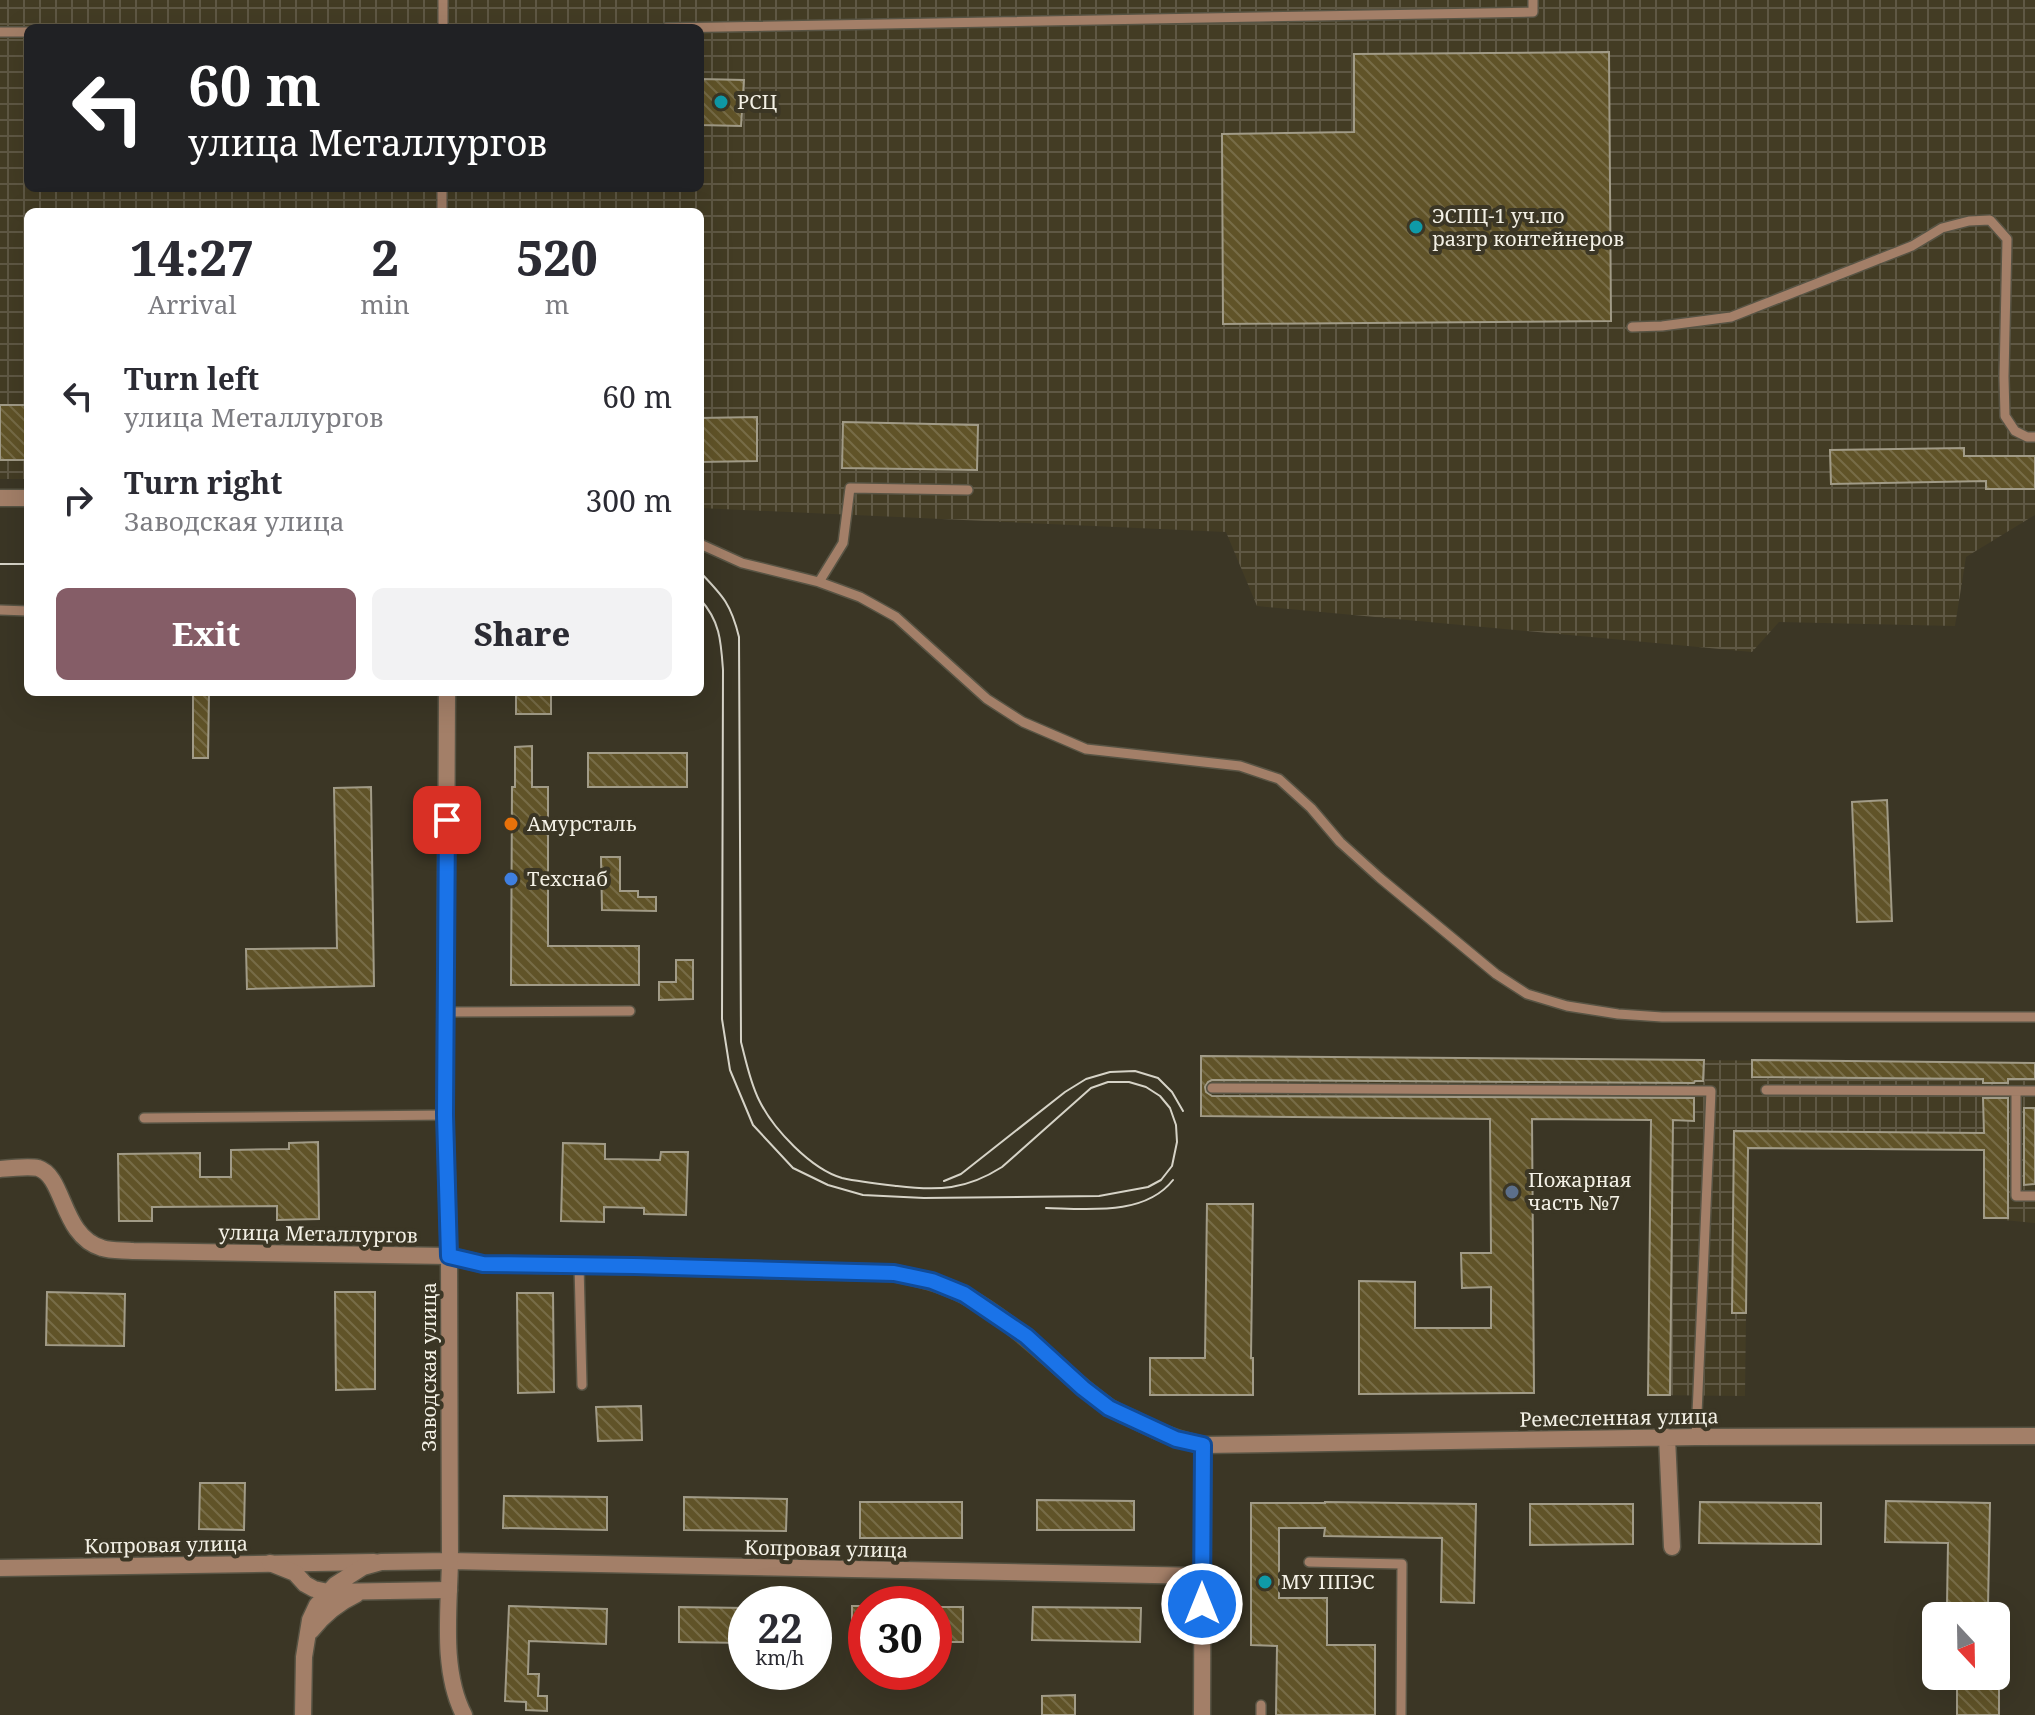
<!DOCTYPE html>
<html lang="en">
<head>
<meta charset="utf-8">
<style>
  body { margin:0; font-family:"Noto Serif",serif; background:#f2f2f3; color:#2b2b33; height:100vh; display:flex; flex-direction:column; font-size:30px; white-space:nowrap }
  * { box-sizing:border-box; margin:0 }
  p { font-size:26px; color:#7c7c81 }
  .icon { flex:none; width:44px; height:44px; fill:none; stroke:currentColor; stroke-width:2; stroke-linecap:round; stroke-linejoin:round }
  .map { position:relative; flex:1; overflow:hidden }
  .side { position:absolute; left:24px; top:208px; width:680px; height:488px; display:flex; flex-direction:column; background:#fff; border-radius:12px; box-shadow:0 8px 32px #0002 }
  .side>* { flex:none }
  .guide { position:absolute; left:24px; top:24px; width:680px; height:168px; border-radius:12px; box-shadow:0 8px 32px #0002; background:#202124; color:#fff; overflow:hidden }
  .needle { width:52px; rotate:158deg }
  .controls { position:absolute; left:1922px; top:1602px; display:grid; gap:16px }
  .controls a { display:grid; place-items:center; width:88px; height:88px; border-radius:12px; background:#fff; box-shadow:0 8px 32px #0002; font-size:40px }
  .speed { position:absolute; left:728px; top:1586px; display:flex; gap:16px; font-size:40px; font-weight:700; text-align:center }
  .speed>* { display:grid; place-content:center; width:104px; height:104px; border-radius:50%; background:#fff; box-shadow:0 8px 32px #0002; line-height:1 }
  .speed small { font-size:20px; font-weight:400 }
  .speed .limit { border:12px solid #d22; background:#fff; color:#111 }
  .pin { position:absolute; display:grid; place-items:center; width:68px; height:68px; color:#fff; margin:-34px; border-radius:16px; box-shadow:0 4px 12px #0006 }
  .me { position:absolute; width:88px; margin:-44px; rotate:0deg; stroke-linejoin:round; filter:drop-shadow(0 0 6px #0008) }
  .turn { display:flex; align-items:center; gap:28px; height:168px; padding:0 32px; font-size:36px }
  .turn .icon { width:104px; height:104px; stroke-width:2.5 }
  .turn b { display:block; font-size:56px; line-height:68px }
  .eta { display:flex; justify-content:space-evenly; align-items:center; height:136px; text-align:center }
  .eta b { font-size:48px; font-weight:800; line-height:56px }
  .primary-button { display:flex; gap:16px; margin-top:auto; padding:16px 32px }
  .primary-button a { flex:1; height:92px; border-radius:12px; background:#855d67; color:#fff; font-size:32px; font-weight:800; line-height:92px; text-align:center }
  .primary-button a+a { background:#f2f2f3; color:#2b2b33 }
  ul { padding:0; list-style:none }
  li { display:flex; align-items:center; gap:24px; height:104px; padding:0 32px }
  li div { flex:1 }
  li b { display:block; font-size:30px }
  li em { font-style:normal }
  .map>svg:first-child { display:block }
</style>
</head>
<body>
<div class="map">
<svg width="2035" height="1715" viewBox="0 0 2035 1715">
  <defs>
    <pattern id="industrial-grid" width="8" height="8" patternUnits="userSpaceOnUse" patternTransform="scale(2)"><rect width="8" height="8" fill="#433c24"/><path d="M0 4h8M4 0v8" fill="none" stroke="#5f5844"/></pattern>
    <pattern id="building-back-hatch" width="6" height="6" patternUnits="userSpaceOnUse" patternTransform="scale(2)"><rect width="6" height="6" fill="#605328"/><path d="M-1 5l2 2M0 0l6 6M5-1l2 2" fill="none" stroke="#776c47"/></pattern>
  </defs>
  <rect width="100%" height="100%" fill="#3b3625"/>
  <path fill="url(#industrial-grid)" fill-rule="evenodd" d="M0 0H2035V515L1966 557 1955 626 1779 622 1752 652 1257 606 1226 532 700 508V212H28V479H0ZM28 28H700V188H28Z
    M1201 1056 2035 1063V1223L1984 1218 1983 1150 1748 1148 1745 1396 1648 1395 1651 1120 1201 1116Z"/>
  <path fill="url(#building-back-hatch)" stroke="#a19b87" stroke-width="2" d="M1609 52 1611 321 1223 324 1222 134 1354 132V54Z
    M700 79 744 80 741 126 700 125Z
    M0 405H28V460H0Z
    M757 417V461L700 462V418Z
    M843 422 978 425 977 470 842 468Z
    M1964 448V456H2035V489H1986V481L1831 484 1830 450Z
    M193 692H209L208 758H193Z
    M516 692H551V714H516Z
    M532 746V787H548V946H639V985H511L512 787H515V747Z
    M588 753H687V787H588Z
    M371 787 374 986 247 989 246 949 337 948 334 788Z
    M1887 800 1892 921 1857 922 1852 802Z
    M601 857H620V891H638V897H656V911L602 910Z
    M676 960H693V999L659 1000V982H676Z
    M1201 1056 1704 1060 1703 1081H1695L1694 1083 1212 1080 1208 1082 1205 1087 1206 1092 1212 1096 1694 1098V1121L1673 1120 1670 1395H1648L1651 1120 1532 1119 1534 1393 1359 1394V1281L1415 1282V1328H1491V1287L1462 1288 1461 1253H1491L1490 1119 1201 1116Z
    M1752 1060 2035 1063V1079H2008V1083H1983V1079L1752 1077Z
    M1983 1098H2008V1218H1984V1150L1748 1148 1746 1313H1732L1734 1131 1984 1133Z
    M2024 1108H2035V1184L2024 1185Z
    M318 1142 319 1219 277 1220V1206L152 1207V1221H119L118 1154 200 1153V1177H231V1150L289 1149V1143Z
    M563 1143 605 1144V1159L660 1160 661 1152H688L686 1215 644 1214V1208L604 1207V1222L561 1221Z
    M1207 1204H1253L1251 1358H1253V1395H1150V1358H1205Z
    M47 1292 125 1294 124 1346 46 1345Z
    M335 1292H375V1389L336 1390Z
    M517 1293H553L554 1392 518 1393Z
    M641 1406 642 1440 598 1441 596 1407Z
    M200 1483H245L244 1530 199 1529Z
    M504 1496 607 1497V1530L503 1528Z
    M684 1497 787 1499 786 1531 684 1530Z
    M1037 1500 1134 1501V1530H1037Z
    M1886 1501 1990 1503 1988 1606H1947L1948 1543 1885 1542Z
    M860 1502H962V1538H860Z
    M1325 1502 1476 1504 1474 1603 1441 1602 1442 1538 1324 1536 1325 1528H1279V1598H1327V1645H1375V1715H1276L1277 1646 1251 1645V1503H1325Z
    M1700 1502 1821 1503V1544L1699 1543Z
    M1530 1504H1633V1544L1530 1545Z
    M509 1606 607 1609 606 1644 529 1641 528 1674H539L538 1696H547V1711L526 1710V1702L505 1701Z
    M852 1606H866V1641L852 1640Z
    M679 1607 746 1608V1643L679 1642Z
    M934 1607H963V1642H934Z
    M1033 1607 1141 1608 1140 1642 1032 1640Z
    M1957 1676H1999V1715H1957Z
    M1075 1695V1715H1042V1696Z"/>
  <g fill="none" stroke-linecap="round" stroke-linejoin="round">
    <defs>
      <path id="service" d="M443 28V0
        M666 28 1533 12V0
        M0 32H28
        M442 212V188
        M1632 327 1662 326 1731 317 1912 246 1942 228 1969 221 1990 220 2007 239 2004 377 2005 416 2015 431 2027 437H2035
        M700 544 742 563 819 582 860 597 896 617 987 699 1023 722 1086 749 1240 766 1279 779 1311 808 1340 842 1380 878 1496 974 1527 994 1567 1006 1618 1014 1662 1017H2035
        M819 582 843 543 850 488 968 490
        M0 610 28 611
        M446 1012 630 1011
        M1212 1088 1711 1091 1696 1437
        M1766 1090 2035 1091
        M2016 1091V1196H2035
        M144 1118 445 1115
        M579 1265 582 1385
        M1309 1562 1402 1564 1401 1715
        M1261 1705V1715"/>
      <path id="minor" d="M0 1169C10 1168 29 1166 38 1168 65 1176 61 1236 102 1248 111 1251 123 1250 133 1251L449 1256 483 1264 634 1266 894 1273C918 1278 942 1283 964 1295 1018 1323 1057 1370 1106 1405 1114 1411 1124 1415 1133 1419 1159 1432 1174 1439 1203 1445L1696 1437 2035 1436
        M1667 1437 1672 1547
        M0 1568 374 1562
        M464 1715C441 1671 449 1610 450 1561L1203 1576
        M1202 1715 1203 1445"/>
      <path id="tertiary" d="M0 498H28
        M270 1563 295 1573 305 1584 314 1589 328 1592 449 1590
        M311 1631C324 1614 338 1603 357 1594
        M303 1715 304 1657 310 1620 317 1605 335 1585 363 1567 381 1562 450 1561 449 1256 445 1115 447 692"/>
    </defs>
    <use href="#service" stroke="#585444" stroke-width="12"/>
    <use href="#minor" stroke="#585444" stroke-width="19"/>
    <use href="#tertiary" stroke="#585444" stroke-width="19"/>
    <use href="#service" stroke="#a37f68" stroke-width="9"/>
    <use href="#minor" stroke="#a37f68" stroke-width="16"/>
    <use href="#tertiary" stroke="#a37f68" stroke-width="16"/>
    <path stroke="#d6d3c7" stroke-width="2" d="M0 564H28
      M700 572C723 596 731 604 739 637L741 1042C746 1061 750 1082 759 1100 773 1129 811 1169 842 1178 860 1182 879 1184 897 1186 938 1191 966 1190 1002 1167L1091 1088 1108 1082H1129L1146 1087 1160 1096 1170 1108 1176 1125 1177 1142 1172 1166 1161 1180 1148 1187 1099 1196 924 1198 863 1195 828 1185 793 1168 753 1125 730 1070 722 1019 723 670C721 641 720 621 700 599
      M944 1181 961 1174 1065 1092 1086 1079 1110 1072 1135 1071 1158 1078 1172 1092 1183 1111
      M1046 1208C1088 1209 1145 1216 1173 1180"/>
  </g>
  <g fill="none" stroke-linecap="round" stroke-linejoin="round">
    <defs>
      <path id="route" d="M447 820 445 1115 449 1256 483 1264 634 1266 894 1273 932 1281 964 1294 1026 1336 1083 1388 1109 1408 1176 1439 1203 1445 1202 1604"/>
    </defs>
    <use href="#route" stroke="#114b97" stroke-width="20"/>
    <use href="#route" stroke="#1a73e8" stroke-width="14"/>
  </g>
  <g fill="#0f9aa8" stroke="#3b3625" stroke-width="3">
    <circle cx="721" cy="102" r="8"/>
    <circle cx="1416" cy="227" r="8"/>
    <circle cx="1265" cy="1582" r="8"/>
  </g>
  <circle fill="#e8710a" stroke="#3b3625" stroke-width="3" cx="511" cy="824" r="8"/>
  <circle fill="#3f7fe0" stroke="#3b3625" stroke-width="3" cx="511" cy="879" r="8"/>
  <circle fill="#5c6f8a" stroke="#3b3625" stroke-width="3" cx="1512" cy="1192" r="8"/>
  <g text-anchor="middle" stroke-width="8" stroke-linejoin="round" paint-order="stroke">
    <g font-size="20" fill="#f3f0e5" stroke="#3b3625" text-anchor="start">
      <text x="737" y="109">РСЦ</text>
      <text x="1432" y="223">ЭСПЦ-1 уч.по<tspan x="1432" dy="23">разгр контейнеров</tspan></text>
      <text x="527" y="831">Амурсталь</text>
      <text x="527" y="886">Техснаб</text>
      <text x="1528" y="1187">Пожарная<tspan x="1528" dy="23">часть №7</tspan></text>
      <text x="1281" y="1589">МУ ППЭС</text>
    </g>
    <g font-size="20" fill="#f3f0e5" stroke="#3b3625">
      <text transform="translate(318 1234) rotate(1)" y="7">улица Металлургов</text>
      <text transform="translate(429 1367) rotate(-90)" y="7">Заводская улица</text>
      <text transform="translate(1619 1418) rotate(-1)" y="7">Ремесленная улица</text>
      <text transform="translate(166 1545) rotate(-1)" y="7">Копровая улица</text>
      <text transform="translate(826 1549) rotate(1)" y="7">Копровая улица</text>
    </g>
  </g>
</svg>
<div class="controls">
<a><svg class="needle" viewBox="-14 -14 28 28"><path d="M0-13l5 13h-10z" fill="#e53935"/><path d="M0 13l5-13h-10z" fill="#7c7c81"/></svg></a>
</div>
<div class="speed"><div>22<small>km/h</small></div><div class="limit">30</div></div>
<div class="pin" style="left:447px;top:820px;background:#d93025"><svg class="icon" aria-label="arrive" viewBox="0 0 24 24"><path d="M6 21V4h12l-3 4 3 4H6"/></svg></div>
<svg class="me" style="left:1202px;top:1604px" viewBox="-20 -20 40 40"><circle r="17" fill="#1a73e8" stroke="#fff" stroke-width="3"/><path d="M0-11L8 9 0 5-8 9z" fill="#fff"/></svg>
<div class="guide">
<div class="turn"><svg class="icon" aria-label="left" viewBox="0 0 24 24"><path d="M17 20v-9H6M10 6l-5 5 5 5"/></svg><div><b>60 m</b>улица Металлургов</div></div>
</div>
<section class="side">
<div class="eta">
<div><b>14:27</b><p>Arrival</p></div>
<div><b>2</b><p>min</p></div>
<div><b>520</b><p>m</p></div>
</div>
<ul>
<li><svg class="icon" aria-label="left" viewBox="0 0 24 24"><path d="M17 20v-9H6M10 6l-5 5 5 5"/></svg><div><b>Turn left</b><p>улица Металлургов</p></div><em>60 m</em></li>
<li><svg class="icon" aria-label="right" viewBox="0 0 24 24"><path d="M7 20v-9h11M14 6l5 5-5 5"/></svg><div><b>Turn right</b><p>Заводская улица</p></div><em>300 m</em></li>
</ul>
<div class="primary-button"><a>Exit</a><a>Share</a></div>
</section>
</div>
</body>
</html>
